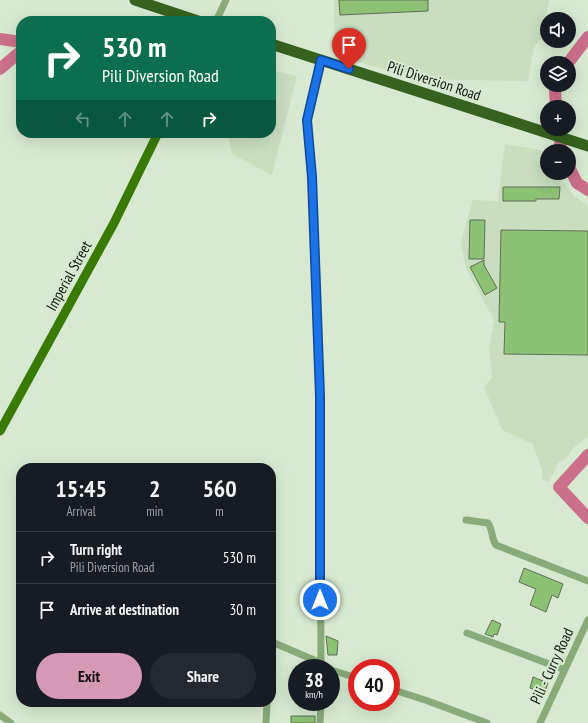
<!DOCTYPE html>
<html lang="en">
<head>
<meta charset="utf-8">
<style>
  body { margin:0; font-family:"PT Sans Narrow",sans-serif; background:#242831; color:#f1f3f6; height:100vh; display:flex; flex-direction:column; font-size:15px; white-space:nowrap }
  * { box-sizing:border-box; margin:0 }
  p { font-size:13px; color:#9ea1a6 }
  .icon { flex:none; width:22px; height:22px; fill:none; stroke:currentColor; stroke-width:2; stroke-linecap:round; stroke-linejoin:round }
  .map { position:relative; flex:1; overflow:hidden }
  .sheet { position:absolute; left:16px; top:463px; width:260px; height:244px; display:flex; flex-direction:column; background:#171b24; border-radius:16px; box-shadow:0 4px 16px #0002 }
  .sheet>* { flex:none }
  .guide { position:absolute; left:16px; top:16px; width:260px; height:122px; border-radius:16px; box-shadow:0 4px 16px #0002; background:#0b6e4f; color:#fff; overflow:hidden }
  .tools { position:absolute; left:540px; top:12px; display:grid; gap:8px }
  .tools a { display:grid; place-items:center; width:36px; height:36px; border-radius:50%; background:#171b24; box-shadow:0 4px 16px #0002; font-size:20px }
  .speed { position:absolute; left:288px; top:659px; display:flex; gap:8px; font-size:20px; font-weight:700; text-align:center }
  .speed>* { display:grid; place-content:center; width:52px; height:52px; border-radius:50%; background:#171b24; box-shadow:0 4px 16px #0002; line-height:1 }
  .speed small { font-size:10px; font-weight:400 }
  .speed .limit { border:6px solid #d22; background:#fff; color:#111 }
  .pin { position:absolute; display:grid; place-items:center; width:34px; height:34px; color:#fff; margin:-41px -17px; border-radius:50% 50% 50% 0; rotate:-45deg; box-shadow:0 0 4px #0007 }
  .pin .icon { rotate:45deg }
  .me { position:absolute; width:44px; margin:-22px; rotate:0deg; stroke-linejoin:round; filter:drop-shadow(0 0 3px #0008) }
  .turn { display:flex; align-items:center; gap:14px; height:84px; padding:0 20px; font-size:18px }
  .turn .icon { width:52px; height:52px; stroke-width:2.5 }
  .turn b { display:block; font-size:28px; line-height:34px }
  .lanes { display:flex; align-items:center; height:38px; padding:0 20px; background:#0003; justify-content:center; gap:20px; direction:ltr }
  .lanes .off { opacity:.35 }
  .eta { display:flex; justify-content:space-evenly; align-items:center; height:68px; text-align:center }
  .eta b { font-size:24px; font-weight:600; line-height:28px }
  .action { display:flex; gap:8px; margin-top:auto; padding:8px 20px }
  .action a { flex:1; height:46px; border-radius:24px; background:#d699b3; color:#111; font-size:16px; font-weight:600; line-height:46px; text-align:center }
  .action a+a { background:#242831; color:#f1f3f6 }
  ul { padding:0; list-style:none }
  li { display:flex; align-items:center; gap:12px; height:52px; padding:0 20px; border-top:1px solid #363941 }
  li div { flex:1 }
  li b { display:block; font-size:15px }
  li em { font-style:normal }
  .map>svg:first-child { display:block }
</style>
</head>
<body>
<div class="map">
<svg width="588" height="723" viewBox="0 0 588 723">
  <rect width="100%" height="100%" fill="#d7e9d0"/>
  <path fill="#c8debf" d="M334 0H549L542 38 534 46 528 81 417 79 335 55Z
    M271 70 297 76 272 175 232 154 228 133H271Z
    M505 144 541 150 547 159V173H556L575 197 588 206V436L573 448 566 459 559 462 548 482 542 479V470L533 444 502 430 484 387 492 378 489 347 494 320 466 268 461 242 473 200 498 201Z"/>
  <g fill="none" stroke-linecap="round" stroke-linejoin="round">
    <path stroke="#cb6f8a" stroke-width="12" d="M0 39 21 42
      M568 63 588 37
      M0 69 21 51
      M556 107 555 90 557 85
      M559 129 561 151
      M569 167 577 183 588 190
      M588 455 559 487 588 518"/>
  </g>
  <path fill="#8dc274" stroke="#5f6e58" d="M339 0H428V11L340 15Z
    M503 187H560L559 199H536V201H503Z
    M470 220H485L484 259H469Z
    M501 230 588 231V355L504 354 505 322H499Z
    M484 260V265L497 288 485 295 470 267Z
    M524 568 563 584 558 598 552 595 546 612 530 605 536 589 519 582Z
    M492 620 501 624 497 635 494 634 493 637 485 634Z
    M326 636 338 641 337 655H328Z
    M533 677 548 683 544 694 530 688Z
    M291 716H315V723H291Z"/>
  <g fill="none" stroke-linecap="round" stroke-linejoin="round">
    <path stroke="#88ab79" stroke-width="7" d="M216 21 226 0
      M466 520 488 523C493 530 491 538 496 545L588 581
      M467 633 565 670
      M271 651 272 642 321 663
      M321 668 320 396 312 177 307 120 321 60
      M331 670 357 678
      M391 689 428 701 487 723
      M0 715 11 723
      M266 723 267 702
      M320 723 321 702
      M540 723 588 620"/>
    <path stroke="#397a02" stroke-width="9" d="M0 431 114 223 158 133"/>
    <path stroke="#36611e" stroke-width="11" d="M135 0 198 21
      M271 44 588 146"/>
  </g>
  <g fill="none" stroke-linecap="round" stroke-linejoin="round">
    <defs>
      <path id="route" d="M320 600V396L312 177 307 120 321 60 349 69"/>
    </defs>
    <use href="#route" stroke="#114b97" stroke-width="10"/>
    <use href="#route" stroke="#1a73e8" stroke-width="7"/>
  </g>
  <g text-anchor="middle" stroke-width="4" stroke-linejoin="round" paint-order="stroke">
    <g font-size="15" fill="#12180f" stroke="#d7e9d0">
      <text transform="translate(434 81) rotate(18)" y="5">Pili Diversion Road</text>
      <text transform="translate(69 276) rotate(-61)" y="5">Imperial Street</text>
      <text transform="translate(552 666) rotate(-65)" y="5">Pili - Curry Road</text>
    </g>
  </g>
</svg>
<div class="tools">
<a><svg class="icon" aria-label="sound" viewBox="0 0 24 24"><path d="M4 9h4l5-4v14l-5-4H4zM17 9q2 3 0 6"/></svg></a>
<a><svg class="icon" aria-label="layers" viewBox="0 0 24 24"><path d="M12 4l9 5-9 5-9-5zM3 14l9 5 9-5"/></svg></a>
<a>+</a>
<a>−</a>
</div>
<div class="speed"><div>38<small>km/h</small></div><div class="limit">40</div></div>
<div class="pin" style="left:349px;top:69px;background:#d93025"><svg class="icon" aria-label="arrive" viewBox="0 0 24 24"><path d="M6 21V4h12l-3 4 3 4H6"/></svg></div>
<svg class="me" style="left:320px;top:600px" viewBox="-20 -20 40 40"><circle r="17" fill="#1a73e8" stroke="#fff" stroke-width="3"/><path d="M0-11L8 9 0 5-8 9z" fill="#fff"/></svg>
<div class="guide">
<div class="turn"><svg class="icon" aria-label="right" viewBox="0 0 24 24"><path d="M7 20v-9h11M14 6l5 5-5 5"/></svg><div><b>530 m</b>Pili Diversion Road</div></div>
<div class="lanes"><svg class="icon off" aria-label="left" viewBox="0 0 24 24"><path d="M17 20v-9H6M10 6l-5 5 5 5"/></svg><svg class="icon off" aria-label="ahead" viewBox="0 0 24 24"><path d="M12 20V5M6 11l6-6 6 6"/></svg><svg class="icon off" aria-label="ahead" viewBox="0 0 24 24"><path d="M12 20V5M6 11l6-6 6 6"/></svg><svg class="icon" aria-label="right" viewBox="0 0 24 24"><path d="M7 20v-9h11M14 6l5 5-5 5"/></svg></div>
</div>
<section class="sheet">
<div class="eta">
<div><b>15:45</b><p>Arrival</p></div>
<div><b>2</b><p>min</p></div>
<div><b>560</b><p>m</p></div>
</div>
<ul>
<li><svg class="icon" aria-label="right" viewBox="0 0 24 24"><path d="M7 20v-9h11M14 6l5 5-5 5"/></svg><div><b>Turn right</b><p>Pili Diversion Road</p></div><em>530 m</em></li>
<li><svg class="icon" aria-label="arrive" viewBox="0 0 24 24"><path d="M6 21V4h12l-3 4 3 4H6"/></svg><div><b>Arrive at destination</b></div><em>30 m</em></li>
</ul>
<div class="action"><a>Exit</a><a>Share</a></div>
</section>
</div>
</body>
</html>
